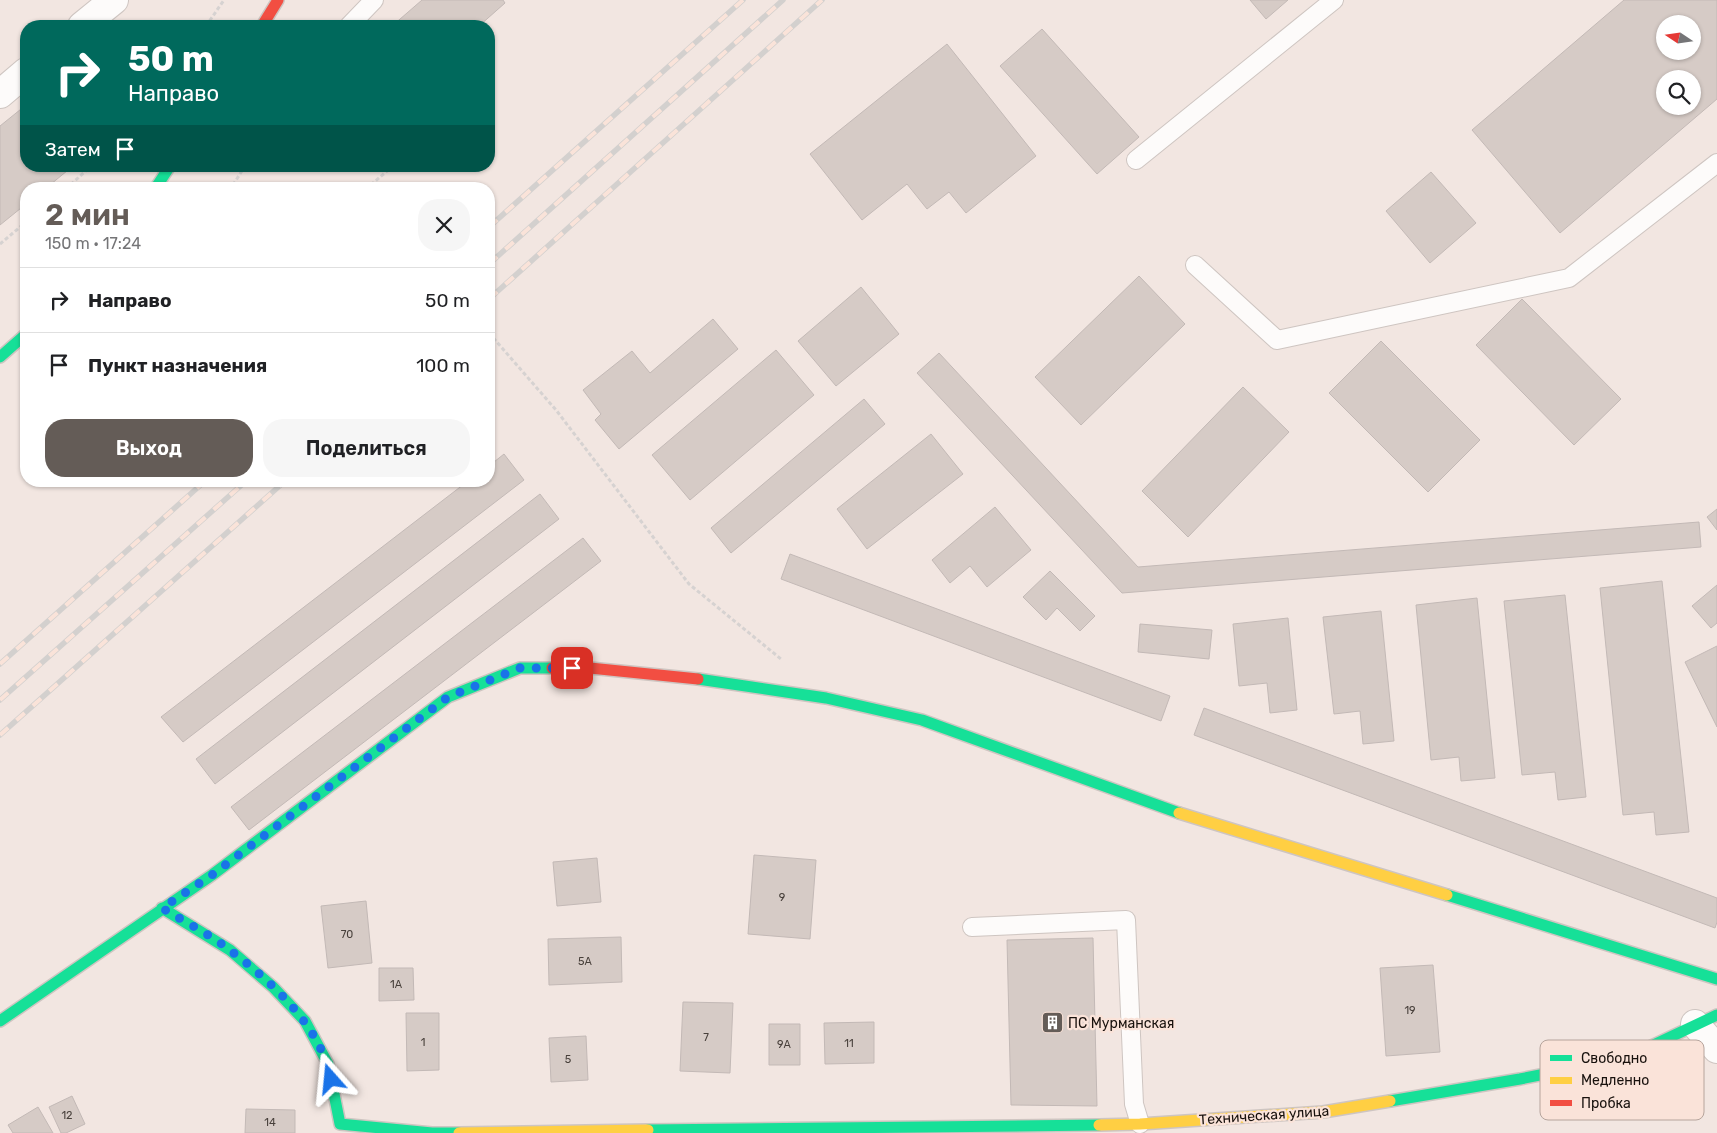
<!DOCTYPE html>
<html lang="ru">
<head>
<meta charset="utf-8">
<style>
  body { margin:0; font-family:Rubik,sans-serif; background:#f6f6f6; color:#202124; height:100vh; display:flex; flex-direction:column; font-size:19px; white-space:nowrap }
  * { box-sizing:border-box; margin:0 }
  p { font-size:16px; color:#757577 }
  .icon { flex:none; width:28px; height:28px; fill:none; stroke:currentColor; stroke-width:2; stroke-linecap:round; stroke-linejoin:round }
  .map { position:relative; flex:1; overflow:hidden }
  .panel { position:absolute; left:20px; top:182px; width:475px; height:305px; display:flex; flex-direction:column; background:#fff; border-radius:20px; box-shadow:0 1px 4px #0004 }
  .panel>* { flex:none }
  .hud { position:absolute; left:20px; top:20px; width:475px; height:152px; border-radius:20px; box-shadow:0 1px 4px #0004; background:#00695c; color:#fff; overflow:hidden }
  .needle { width:32px; rotate:283deg }
  .tools { position:absolute; left:1656px; top:15px; display:grid; gap:10px }
  .tools a { display:grid; place-items:center; width:45px; height:45px; border-radius:50%; background:#fff; box-shadow:0 1px 4px #0004; font-size:25px }
  .pin { position:absolute; display:grid; place-items:center; width:42px; height:42px; color:#fff; margin:-21px; border-radius:10px; box-shadow:0 2px 8px #0006 }
  .me { position:absolute; width:55px; margin:-28px; rotate:342deg; stroke-linejoin:round; filter:drop-shadow(0 0 4px #0008) }
  .turn { display:flex; align-items:center; gap:18px; height:105px; padding:0 25px; font-size:22px }
  .turn .icon { width:65px; height:65px; stroke-width:2.5 }
  .turn b { display:block; font-size:35px; line-height:42px }
  .then { display:flex; align-items:center; height:48px; padding:0 25px; background:#0003; gap:10px; font-size:19px }
  .round { display:grid; place-items:center; flex:none; width:52px; height:52px; border-radius:20px; background:#f6f6f6 }
  .head { display:flex; align-items:center; justify-content:space-between; height:85px; padding:0 25px }
  h1 { font-size:30px; font-weight:600; line-height:38px; color:#645c57 }
  .button { display:flex; gap:10px; margin-top:auto; padding:10px 25px }
  .button a { flex:1; height:58px; border-radius:20px; background:#645c57; color:#fff; font-size:20px; font-weight:600; line-height:58px; text-align:center }
  .button a+a { background:#f6f6f6; color:#202124 }
  ul { padding:0; list-style:none }
  li { display:flex; align-items:center; gap:15px; height:65px; padding:0 25px; border-top:1px solid #e0e0e0 }
  li div { flex:1 }
  li b { display:block; font-size:19px }
  li em { font-style:normal }
  .map>svg:first-child { display:block }
</style>
</head>
<body>
<div class="map">
<svg width="1717" height="1133" viewBox="0 0 1717 1133">
  <rect width="100%" height="100%" fill="#f2e6e1"/>
  <path fill="#d6cbc6" stroke="#c3b9b6" fill-rule="evenodd" d="M422 0H503L505 3 479 26H392Z
    M1250 0H1288L1266 19Z
    M1624 0H1717V99L1560 233 1472 130ZM1665 24H1692V51H1665ZM1665 79H1692V106H1665Z
    M1042 29 1139 137 1097 174 1000 66Z
    M947 44 1036 156 966 213 949 192 927 209 907 184 862 220 810 154Z
    M26 105V166H73L45 189H26V204L0 225V126Z
    M1431 172 1476 223 1430 263 1386 211Z
    M1139 276 1185 324 1081 425 1035 377Z
    M861 287 899 334 836 386 798 341Z
    M1522 299 1621 399 1574 445 1476 345Z
    M713 319 738 349 619 449 595 420 601 414 583 390 632 351 650 373Z
    M1381 341 1480 440 1428 492 1329 393Z
    M776 350 814 395 690 500 652 455Z
    M939 353 1138 567 1699 522 1701 547 1122 593 917 373Z
    M1243 387 1289 432 1188 537 1142 491Z
    M864 399 885 424 731 553 711 528Z
    M931 434 963 474 867 549 837 509Z
    M504 454 524 480 183 742 161 717 468 481H489V466Z
    M540 494 559 519 215 784 196 759Z
    M995 507 1031 550 987 587 970 566 950 583 932 560Z
    M1717 509V530L1707 517Z
    M583 538 601 561 249 830 231 807Z
    M790 554 1170 696 1161 721 781 579Z
    M1050 571 1095 616 1080 631 1057 608 1046 620 1023 597Z
    M1662 581 1689 832 1656 835 1654 812 1623 815 1600 588Z
    M1717 585V623L1711 628 1692 606Z
    M1565 595 1586 797 1558 800 1555 772 1522 775 1504 601Z
    M1477 598 1495 778 1461 781 1459 757 1431 760 1416 605Z
    M1381 611 1394 741 1363 744 1360 711 1334 714 1323 617Z
    M1288 618 1297 710 1270 713 1267 683 1239 686 1233 624Z
    M1140 624 1212 630 1209 659 1138 652Z
    M1717 646V727L1685 662Z
    M1204 708 1717 898V922L1715 928 1194 735Z
    M754 855 816 860 810 939 748 934Z
    M597 858 601 902 557 906 553 862Z
    M366 901 372 963 328 968 321 906Z
    M621 937 622 982 549 985 548 939Z
    M1093 938 1097 1106 1011 1105 1007 940Z
    M1433 965 1440 1052 1386 1056 1380 968Z
    M379 968H413L414 1000 379 1001Z
    M683 1002 733 1003 730 1073 680 1071Z
    M406 1013H439V1070L407 1071Z
    M874 1022V1063L825 1064 824 1023Z
    M769 1024H800V1065H769Z
    M586 1036 588 1080 551 1082 549 1038Z
    M72 1096 85 1124 66 1133H61L49 1107Z
    M38 1107 53 1133H13L8 1125Z
    M246 1109 295 1110V1133H245Z"/>
  <g fill="none" stroke-linecap="round" stroke-linejoin="round">
    <defs>
      <path id="lane" d="M349 26 374 0
        M1136 160 1334 0
        M1195 265 1277 340 1569 278 1717 163
        M972 927 1126 920 1134 1104 1140 1124"/>
      <path id="street" d="M82 26 114 0
        M0 94 26 72
        M1695 1024 1717 1049"/>
      <path id="fast" d="M155 189 170 166
        M0 357 26 334
        M698 679 826 698 922 720 1179 813
        M1447 895 1717 979
        M162 908 230 950 273 987 305 1021 328 1064 340 1124 432 1133H459
        M0 1021 212 875 448 697 520 668H552
        M1390 1101 1520 1079 1626 1058 1717 1015
        M648 1130 1099 1125"/>
      <path id="slow" d="M1179 813 1447 895
        M1099 1125 1140 1124 1323 1112 1390 1101
        M459 1133 648 1130"/>
      <path id="jam" d="M262 26 278 0
        M552 668H590L698 679"/>
    </defs>
    <use href="#lane" stroke="#cec5c1" stroke-width="20"/>
    <use href="#street" stroke="#cec5c1" stroke-width="30"/>
    <use href="#fast" stroke="#cec5c1" stroke-width="14"/>
    <use href="#slow" stroke="#cec5c1" stroke-width="14"/>
    <use href="#jam" stroke="#cec5c1" stroke-width="14"/>
    <path stroke="#d6d2d1" stroke-width="3" stroke-dasharray="4 2.5" stroke-linecap="butt" d="M206 26 224 0
      M233 185 245 166
      M66 189 91 166
      M366 189 393 166
      M0 244 26 222
      M489 333 556 410 689 584 781 659"/>
    <use href="#lane" stroke="#fdfbfa" stroke-width="18"/>
    <use href="#street" stroke="#fdfbfa" stroke-width="28"/>
    <use href="#fast" stroke="#16e098" stroke-width="11"/>
    <use href="#slow" stroke="#ffcf43" stroke-width="11"/>
    <use href="#jam" stroke="#f24e42" stroke-width="11"/>
    <defs>
      <path id="rail" d="M489 227 743 0
        M489 264 783 0
        M489 299 822 0
        M0 664 205 481
        M0 700 246 481
        M0 735 285 481"/>
    </defs>
    <use href="#rail" stroke="#d3d0ce" stroke-width="5.5"/>
    <use href="#rail" stroke="#fae3d9" stroke-width="4" stroke-dasharray="11" stroke-linecap="butt"/>
  </g>
  <g fill="none" stroke-linecap="round" stroke-linejoin="round">
    <path stroke="#1a73e8" stroke-width="9" stroke-dasharray="0 16.2" d="M331 1079C321 1027 272 982 231 951 211 935 185 922 162 908L212 875 448 697 520 668H572"/>
  </g>
  <defs>
    <symbol id="building-square" viewBox="-11 -11 22 22"><rect x="-9" y="-9" width="18" height="18" rx="4" fill="#645c57" stroke="#fae3d9"/><path d="M-4-6H4V6H1V3H-1V6H-4ZM-2.5-4.3h1.7v1.8h-1.7ZM.8-4.3h1.7v1.8H.8ZM-2.5-1h1.7V.8h-1.7ZM.8-1h1.7V.8H.8Z" fill="#fff"/></symbol>
  </defs>
  <g fill-rule="evenodd">
    <use href="#building-square" x="1040" y="1010" width="25" height="25"/>
  </g>
  <g text-anchor="middle" stroke-width="4.5" stroke-linejoin="round" paint-order="stroke">
    <g font-size="11" fill="#48403b">
      <text x="782" y="901">9</text>
      <text x="347" y="938">70</text>
      <text x="585" y="965">5А</text>
      <text x="396" y="988">1А</text>
      <text x="1410" y="1014">19</text>
      <text x="706" y="1041">7</text>
      <text x="423" y="1046">1</text>
      <text x="849" y="1047">11</text>
      <text x="784" y="1048">9А</text>
      <text x="568" y="1063">5</text>
      <text x="67" y="1119">12</text>
      <text x="270" y="1126">14</text>
    </g>
    <g font-size="14" fill="#18110d" stroke="#fae3d9" text-anchor="start">
      <text x="1068" y="1028">ПС Мурманская</text>
    </g>
    <g font-size="14" fill="#18110d" stroke="#fae3d9">
      <text transform="translate(1264 1115) rotate(-4)" y="5">Техническая улица</text>
    </g>
  </g>
  <rect x="1540" y="1040" width="164" height="80" rx="8" fill="#fae3d9" stroke="#b6a49c" stroke-width="1"/>
  <rect x="1550" y="1055" width="22" height="6" fill="#16e098"/>
  <rect x="1550" y="1077" width="22" height="7" fill="#ffcf43"/>
  <rect x="1550" y="1100" width="22" height="6" fill="#f24e42"/>
  <g font-size="14" fill="#18110d">
    <text x="1581" y="1063">Свободно</text>
    <text x="1581" y="1085">Медленно</text>
    <text x="1581" y="1108">Пробка</text>
  </g>
</svg>
<div class="tools">
<a><svg class="needle" viewBox="-14 -14 28 28"><path d="M0-13l5 13h-10z" fill="#e53935"/><path d="M0 13l5-13h-10z" fill="#757577"/></svg></a>
<a><svg class="icon" aria-label="search" viewBox="0 0 24 24"><circle cx="10" cy="10" r="6"/><path d="M15 15l6 6"/></svg></a>
</div>
<div class="pin" style="left:572px;top:668px;background:#d93025"><svg class="icon" aria-label="arrive" viewBox="0 0 24 24"><path d="M6 21V4h12l-3 4 3 4H6"/></svg></div>
<svg class="me" style="left:331px;top:1079px" viewBox="-20 -20 40 40"><path d="M0-17L14 15 0 8-14 15z" fill="#1a73e8" stroke="#fff" stroke-width="4"/></svg>
<div class="hud">
<div class="turn"><svg class="icon" aria-label="right" viewBox="0 0 24 24"><path d="M7 20v-9h11M14 6l5 5-5 5"/></svg><div><b>50 m</b>Направо</div></div>
<div class="then">Затем<svg class="icon" aria-label="arrive" viewBox="0 0 24 24"><path d="M6 21V4h12l-3 4 3 4H6"/></svg></div>
</div>
<section class="panel">
<div class="head"><div><h1>2 мин</h1><p>150 m · 17:24</p></div><a class="round"><svg class="icon" aria-label="close" viewBox="0 0 24 24"><path d="M6 6l12 12M18 6L6 18"/></svg></a></div>
<ul>
<li><svg class="icon" aria-label="right" viewBox="0 0 24 24"><path d="M7 20v-9h11M14 6l5 5-5 5"/></svg><div><b>Направо</b></div><em>50 m</em></li>
<li><svg class="icon" aria-label="arrive" viewBox="0 0 24 24"><path d="M6 21V4h12l-3 4 3 4H6"/></svg><div><b>Пункт назначения</b></div><em>100 m</em></li>
</ul>
<div class="button"><a>Выход</a><a>Поделиться</a></div>
</section>
</div>
</body>
</html>
